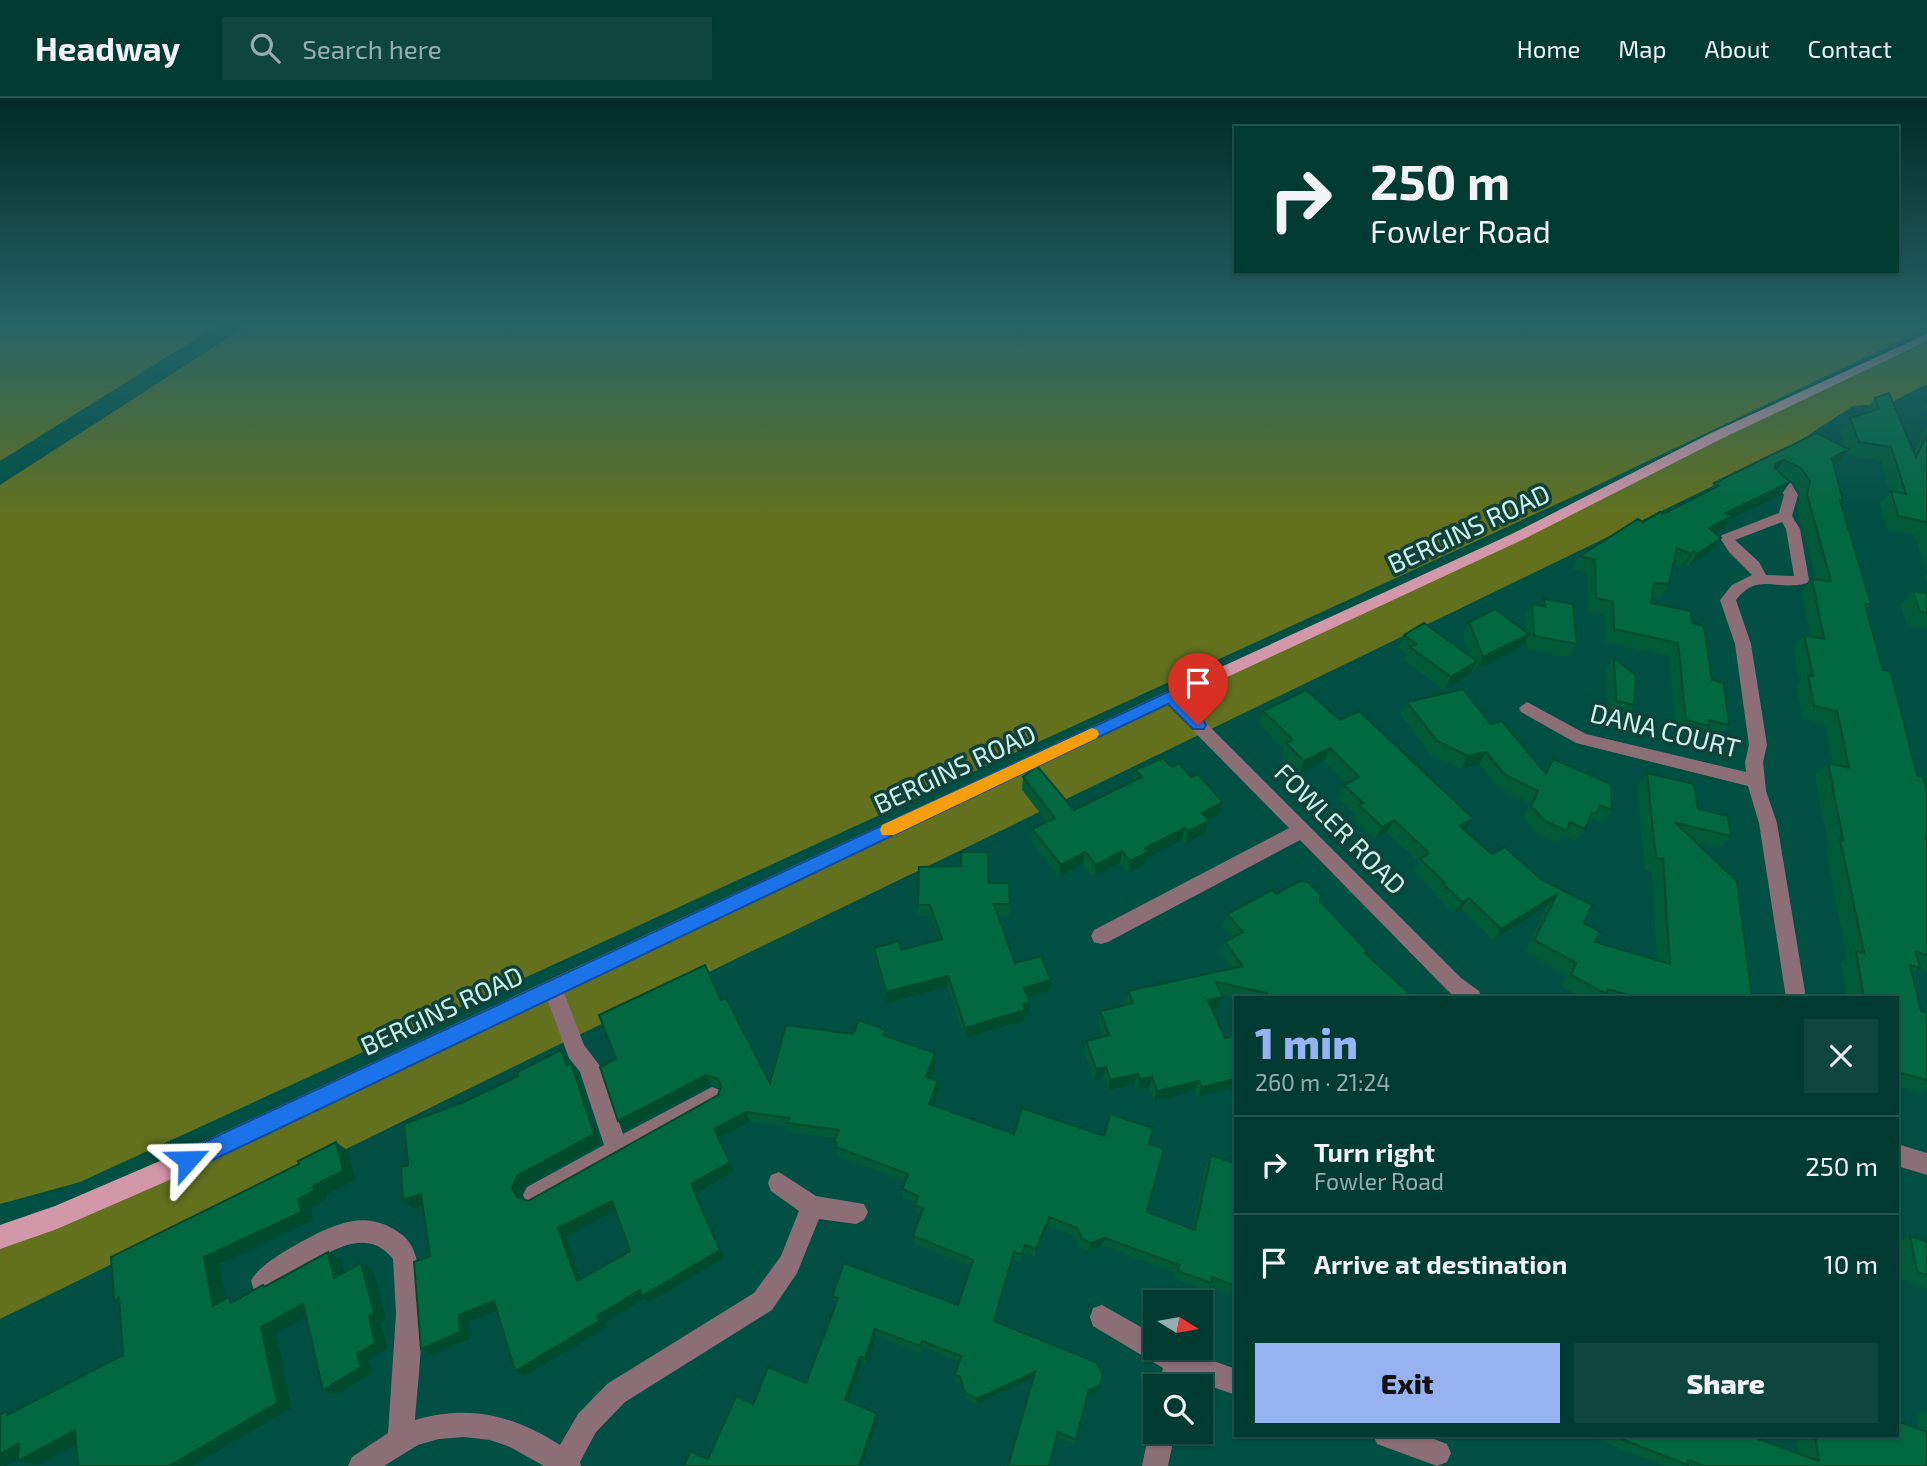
<!DOCTYPE html>
<html lang="en">
<head>
<meta charset="utf-8">
<style>
  body { margin:0; font-family:"Exo 2",sans-serif; background:#0e463e; color:#f1f3f6; height:100vh; display:flex; flex-direction:column; font-size:26px; white-space:nowrap }
  * { box-sizing:border-box; margin:0 }
  p { font-size:23px; color:#95adac }
  .icon { flex:none; width:38px; height:38px; fill:none; stroke:currentColor; stroke-width:2; stroke-linecap:round; stroke-linejoin:round }
  .map { position:relative; flex:1; overflow:hidden }
  .drawer { position:absolute; left:1234px; top:898px; width:665px; height:441px; display:flex; flex-direction:column; background:#003b32; border-radius:0px; box-shadow:0 2px 5px #0004,0 0 0 2px #22554d }
  .drawer>* { flex:none }
  .hud { position:absolute; left:1234px; top:28px; width:665px; height:147px; border-radius:0px; box-shadow:0 2px 5px #0004,0 0 0 2px #22554d; background:#003b32; color:#f1f3f6; overflow:hidden }
  .needle { width:46px; rotate:101deg }
  .fabs { position:absolute; left:1143px; top:1192px; display:grid; gap:14px }
  .fabs a { display:grid; place-items:center; width:70px; height:70px; border-radius:0px; background:#003b32; box-shadow:0 2px 5px #0004,0 0 0 2px #22554d; font-size:35px }
  .pin { position:absolute; display:grid; place-items:center; width:60px; height:60px; color:#fff; margin:-72px -30px; border-radius:50% 50% 50% 0; rotate:-45deg; box-shadow:0 0 7px #0007 }
  .pin .icon { rotate:45deg }
  .me { position:absolute; width:77px; margin:-38px; rotate:65deg; stroke-linejoin:round; filter:drop-shadow(0 0 5px #0008) }
  .turn { display:flex; align-items:center; gap:24px; height:147px; padding:0 21px; font-size:32px }
  .turn .icon { width:91px; height:91px; stroke-width:2.5 }
  .turn b { display:block; font-size:49px; line-height:60px }
  .round { display:grid; place-items:center; flex:none; width:74px; height:74px; border-radius:0px; background:#0e463e }
  .summary { display:flex; align-items:center; justify-content:space-between; height:119px; padding:0 21px }
  h1 { font-size:42px; font-weight:800; line-height:52px; color:#95b2f1 }
  .cta { display:flex; gap:14px; margin-top:auto; padding:14px 21px }
  .cta a { flex:1; height:80px; border-radius:0px; background:#95b2f1; color:#111; font-size:28px; font-weight:800; line-height:80px; text-align:center }
  .cta a+a { background:#0e463e; color:#f1f3f6 }
  ul { padding:0; list-style:none }
  li { display:flex; align-items:center; gap:21px; height:98px; padding:0 21px; border-top:2px solid #22554d }
  li div { flex:1 }
  li b { display:block; font-size:26px }
  li em { font-style:normal }
  header { display:flex; align-items:center; gap:42px; box-sizing:border-box; height:98px; padding:0 35px; background:#003b32; border-bottom:2px solid #22554d }
  header strong { font-size:33px }
  nav { display:flex; gap:38px; margin-inline-start:auto; font-size:24px }
  .search { width:490px; height:63px; background:#0e463e; display:flex; align-items:center; gap:18px; box-sizing:border-box; padding:0 24px; border-radius:0px; color:#95adac; font-size:26px }
  .map>svg:first-child { display:block }
</style>
</head>
<body>
<header>
<strong>Headway</strong>
<div class="search"><svg class="icon" aria-label="search" viewBox="0 0 24 24"><circle cx="10" cy="10" r="6"/><path d="M15 15l6 6"/></svg>Search here</div>
<nav><a>Home</a><a>Map</a><a>About</a><a>Contact</a></nav>
</header>
<div class="map">
<svg width="1927" height="1368" viewBox="0 0 1927 1368">
  <rect width="100%" height="100%" fill="#004f43"/>
  <path fill="#63711f" d="M0 227H218L0 363Z
    M248 227H1927V230L1583 394 80 1084 0 1106V387Z
    M1927 241V286L1890 305 1853 308 1779 356 552 950 0 1221V1139L1170 599 1716 338Z"/>
  <g fill="none" stroke-linecap="round" stroke-linejoin="round">
    <path fill="#8c6e77" fill-rule="evenodd" d="M1774 377 1791 385 1798 397 1792 418 1800 431 1809 482 1807 485C1776 494 1758 473 1736 502L1751 546 1767 647 1763 664 1766 693 1777 725 1806 900H1786L1759 725 1748 688 1576 645 1521 614 1519 610 1527 604 1586 636 1746 674 1745 664 1749 647 1735 546 1720 502 1732 487 1752 477 1729 454 1720 440 1722 437 1779 415 1784 397 1781 391 1767 381ZM1782 424 1786 431 1794 478 1766 477 1759 464 1735 442Z
      M1170 593 1176 595 1461 880 1479 893 1482 900H1456L1447 892 1300 742 1108 844 1101 846 1094 844 1091 838 1094 832 1289 730 1164 603 1162 599 1164 595Z
      M553 881 560 884 584 947 600 968 623 1036 712 989 720 992 723 999 720 1006 535 1109 527 1105 523 1097 527 1089 604 1047 580 974 569 960 543 890 546 884Z
      M1897 1046 1927 1055V1077L1897 1068Z
      M779 1074 816 1098 864 1106 868 1114 864 1122 856 1126 819 1121 797 1175 772 1212 625 1304 596 1334 580 1364 581 1368H544L510 1349 490 1342 464 1339 439 1341 418 1347 384 1368H348L352 1359 388 1335 396 1216 393 1161C357 1115 299 1180 263 1195L254 1192 251 1183C258 1166 302 1143 320 1134 342 1124 362 1117 386 1127 396 1132 405 1137 411 1147 431 1183 418 1279 415 1322 469 1306 513 1317 560 1347L578 1316 607 1286 754 1195 781 1158 799 1113 771 1093 768 1085 771 1077Z
      M1102 1207 1155 1237V1250H1177L1236 1271V1297L1186 1280 1185 1288H1159L1163 1270 1093 1228 1090 1219 1093 1210Z
      M1155 1324V1334H1175L1168 1368H1142L1149 1334Z
      M1373 1337H1424L1447 1346 1451 1355 1447 1364 1437 1368 1377 1346Z"/>
    <path fill="#d397aa" fill-rule="evenodd" d="M1927 236V243L1721 341 1522 442 1176 603 197 1070 57 1131 0 1151V1127L55 1108 181 1054 1164 595 1512 436 1711 335Z"/>
  </g>
  <path fill="#005a38" fill-rule="evenodd" d="M1875 300 1914 354 1927 329V488L1924 478 1927 475 1915 437 1887 432 1880 406 1890 394 1881 363 1849 357 1847 353 1839 364 1834 367 1843 403 1841 405 1871 506 1866 511 1883 572 1917 677 1927 694V872L1919 870 1912 875 1921 913 1927 915V991L1920 995 1897 988V900H1847L1841 865 1847 860 1826 753 1829 751 1815 677 1828 665 1833 666 1825 626 1803 621 1797 590 1800 586 1793 550 1804 537 1810 538 1802 494 1812 481 1817 482 1797 410 1800 396 1792 383 1785 379 1790 384 1781 397 1728 423 1723 431 1715 435 1712 453 1688 469 1685 467 1681 470 1674 466 1669 486 1661 499H1652L1651 505 1692 525 1712 582 1729 627 1718 639 1703 636 1699 641 1676 635 1669 558 1605 544V517L1588 514 1587 475 1572 471 1580 458 1643 424 1663 416 1710 392 1714 385 1817 335 1846 350 1840 333 1850 320 1866 315V313Z
    M1927 304V312L1922 310Z
    M1913 493 1927 495V531L1907 527 1901 506Z
    M1544 501 1577 546 1569 559 1527 551 1526 542 1522 549 1476 572 1474 568 1470 576 1444 592 1404 562 1407 556 1398 550 1404 537 1470 558 1463 537 1469 524 1526 533 1525 519 1532 506 1541 507Z
    M1614 560 1634 607 1625 620 1607 615 1606 573Z
    M1306 592 1340 622 1359 613 1473 720 1465 732 1492 756 1505 749 1542 782 1592 807 1584 825 1600 834 1595 844 1657 862 1652 774 1645 772 1637 688 1647 675 1694 686 1698 711 1728 718 1731 738 1719 750 1697 745 1737 783 1752 900H1582L1561 888 1566 876 1525 854 1547 808 1493 842 1461 811 1454 815 1436 798 1437 796 1413 773 1419 764 1387 734 1375 741 1353 720 1355 716 1338 700 1344 687 1347 685 1324 663 1300 675 1282 658 1284 651 1259 626 1263 613Z
    M1407 604 1491 626 1545 674 1553 661 1612 712 1602 725 1593 720 1575 743 1563 738 1557 745 1536 735 1523 720 1530 705 1498 689 1479 666 1461 671 1430 656 1401 616Z
    M1172 669 1191 679 1223 704 1219 717 1208 722 1209 723 1205 735 1185 746 1182 742 1146 760 1145 766 1128 775 1120 765 1094 779 1083 766 1059 779 1031 743 1032 731 1047 724 1022 692 1023 679 1074 712 1133 683 1135 672Z
    M988 785 1010 806 1009 818H999L1015 865 1049 893 1028 900V916H1025L1024 923 965 940 948 889 887 905 875 861 874 850 901 852 939 842 931 818H919L918 807Z
    M1276 796 1320 803 1366 856 1408 894 1405 899 1406 900H1236L1222 897 1223 899 1219 910 1212 911 1225 940 1197 999 1195 993 1154 1003 1149 989 1137 992 1135 986 1108 992 1103 979 1094 982 1084 953 1086 943 1103 939 1098 924 1100 913 1126 907 1125 904 1128 893 1232 870 1221 856 1225 844 1233 840 1222 828 1227 816Z
    M721 902 770 985 853 936 886 932 887 939 935 955 936 966 930 980 939 993 933 1007 1014 1036 1104 1038 1149 1046 1147 1114 1192 1131 1206 1067 1211 1057 1236 1066V1197L1210 1188 1206 1192 1174 1180 1175 1175 1102 1147 1089 1153 1079 1149 1075 1138 1048 1128 1035 1158 1024 1155 1021 1164 1013 1161 995 1223 1100 1288 1097 1294 1088 1297 1076 1342 1074 1346 1057 1339 1033 1280 977 1306 965 1300 960 1285 955 1283V1277L959 1264 923 1249 921 1255 876 1238 867 1266 862 1265 849 1303 877 1315 879 1320 862 1368H684L708 1361 753 1306 806 1285 836 1205H835L832 1198 958 1207 971 1168 914 1146 913 1138 921 1117 916 1115V1105L903 1100 902 1091 905 1083 838 1058 834 1043 836 1040 791 1034 789 1029 750 1024 719 1041 734 1073 697 1095 724 1160 649 1205 645 1201 605 1224 607 1230 524 1278 515 1273 497 1212 469 1223 471 1241 432 1257 430 1158 422 1108 414 1111 403 1102 408 1067 464 1004 568 963 569 966 578 975 601 1046 526 1087 521 1098 522 1101 528 1103 718 997 720 990 711 987 625 1032 616 961ZM616 1113 630 1153 581 1181 566 1139Z
    M1910 1138 1927 1144V1191L1898 1181 1897 1144Z
    M1927 1313V1368H1665L1586 1337H1757L1758 1341 1798 1355 1796 1337H1897L1919 1331 1916 1316Z"/>
  <path fill="#004a2e" d="M1849 351 1839 364 1822 373 1832 360Z
    M1784 362 1775 375V366Z
    M1790 384 1781 397 1728 423 1723 431 1700 443 1709 430 1726 415Z
    M1721 440 1712 453 1688 469 1697 456Z
    M1694 454 1685 467 1681 470 1690 456Z
    M1529 536 1522 549 1476 572 1483 559Z
    M1477 563 1470 576 1444 592 1451 579Z
    M1330 650 1324 663 1300 675 1304 663Z
    M1486 654 1479 666 1461 671 1468 658Z
    M1223 704 1219 717 1198 727 1202 715Z
    M1473 720 1466 732 1452 740 1460 728Z
    M1394 722 1387 734 1375 741 1382 729Z
    M1209 723 1205 735 1185 746 1188 733Z
    M1185 730 1182 742 1146 760 1145 766 1128 775 1130 763 1145 750Z
    M1122 753 1120 765 1094 779 1096 767Z
    M1085 754 1083 766 1059 779 1061 767Z
    M1557 796 1547 808 1493 842 1501 831Z
    M1469 800 1461 811 1454 815 1462 804Z
    M948 878V889L887 905 886 894Z
    M1051 882 1049 893 1023 901 1024 890Z
    M1223 899 1219 910 1204 913 1208 902Z
    M1030 905 1028 916H1025L1024 923 965 940V930L1023 906Z
    M561 952 568 963 574 977 567 967Z
    M935 955 936 966 926 989V979Z
    M571 965 578 975 601 1046 526 1087 521 1098 526 1107 517 1099 512 1090Z
    M1106 969 1103 979 1094 982 1096 971Z
    M1138 976 1135 986 1108 992 1110 982Z
    M706 977 711 987 625 1032 618 1023Z
    M1152 979 1149 989 1137 992 1140 981Z
    M1236 981V990L1197 999 1202 989Z
    M938 983 939 993 930 1016 929 1006Z
    M1199 983 1195 993 1154 1003 1157 993Z
    M746 1014 750 1024 719 1041 714 1031Z
    M336 1044 348 1053 355 1082 326 1097 327 1101 311 1109 313 1122 219 1166 228 1215 213 1208 204 1159 298 1101 313 1088Z
    M730 1064 734 1073 697 1095 724 1160 649 1205 645 1201 605 1224 607 1230 524 1278 515 1273 597 1218 691 1086Z
    M421 1096 431 1104 414 1111 403 1102Z
    M612 1103 619 1111 566 1139 584 1191 577 1183 558 1130Z
    M1049 1119 1048 1128 1035 1158 1036 1151Z
    M1105 1140 1102 1147 1089 1153 1091 1145Z
    M328 1154 341 1161 347 1187 334 1180Z
    M1014 1154 1013 1161 993 1229 994 1223Z
    M361 1165 373 1172 386 1221 381 1225 388 1251 369 1262 373 1275 336 1297 323 1292 357 1256 369 1218Z
    M494 1203 504 1210 469 1223 471 1241 432 1257 421 1251 459 1217Z
    M303 1206 317 1213 276 1236 291 1310 193 1368H169L261 1229Z
    M875 1231 876 1238 867 1266 865 1260Z
    M860 1259 862 1265 847 1307 845 1302Z
    M1035 1274 1033 1280 977 1306V1301Z
    M1100 1288 1097 1294 1086 1297 1089 1292Z
    M877 1315 879 1320 862 1368H859Z
    M75 1332 94 1337 39 1367 18 1363Z
    M19 1346 39 1350 6 1368H0V1356Z"/>
  <path fill="#006941" stroke="#004a2e" stroke-width="2" fill-rule="evenodd" d="M1889 295 1916 359 1927 336V426L1926 424 1898 418 1891 393 1906 396 1891 349 1859 344 1850 320 1879 311 1875 300Z
    M1817 335 1849 351 1832 360 1843 403 1840 402 1871 506H1865L1883 572 1891 574 1917 677 1923 679 1927 694V740H1926L1927 744V857L1916 854 1920 870 1910 867 1921 913 1927 915V982L1897 974V900H1864L1856 853 1864 855 1840 741 1843 742 1828 665 1849 670 1837 613 1814 608 1808 577 1813 578 1804 537 1824 541 1812 481 1831 483 1807 397 1810 383 1801 370 1784 362 1775 366V370L1790 384 1726 415 1732 418 1709 430 1721 440 1697 456 1694 454 1690 456 1677 450 1669 486 1654 485 1651 505 1691 513 1692 525 1704 528 1712 582 1724 585 1729 627 1709 622V628L1686 622 1678 545 1614 531 1613 504 1596 500 1595 462 1580 458 1638 421 1643 424 1660 414 1663 416 1719 388 1714 385Z
    M1913 493 1927 495V515L1920 514Z
    M1544 501 1573 506 1577 546 1534 538 1532 506 1545 508Z
    M1495 511 1529 536 1483 559 1469 524Z
    M1424 525 1477 563 1451 579 1410 549 1416 546 1404 537Z
    M1614 560 1636 577 1634 607 1616 603Z
    M1463 591 1491 626 1502 623 1546 676 1553 661 1611 686 1612 712 1600 707 1597 715H1592L1585 731 1570 724 1566 733 1545 723 1531 708 1538 693 1505 677 1486 654 1468 658 1437 643 1407 604Z
    M1306 592 1340 622 1359 613 1473 720 1460 728 1492 756 1505 749 1542 782 1592 807 1584 825 1600 834 1595 844 1670 866 1663 761 1656 760 1647 675 1694 686 1698 711 1728 718 1731 738 1676 725 1737 783 1752 900H1638L1608 891 1606 896 1571 877 1576 865 1534 842 1557 796 1501 831 1469 800 1462 804 1443 786 1445 785 1420 761 1429 755 1394 722 1382 729 1359 707 1363 705 1344 687 1359 679 1330 650 1304 663 1286 645 1293 642 1263 613Z
    M1163 660 1172 669 1179 665 1191 679 1198 676 1223 704 1202 715 1209 723 1188 733 1185 730 1145 750 1148 754 1130 763 1122 753 1096 767 1085 754 1061 767 1032 731 1055 720 1023 679 1037 668 1074 712 1142 679 1135 672Z
    M961 754H988V785H1009L1010 806H994L1015 865 1041 858 1051 882 1024 890 1030 905 1023 906 1025 912 965 930 948 878 886 894 874 850 899 843 901 852 942 841 930 807H918L919 769 961 768Z
    M1300 783 1308 784 1321 797 1320 803 1368 854 1365 855 1408 894 1404 898 1406 900H1317L1315 898 1312 900H1270L1266 895 1216 884 1223 899 1208 902 1225 940 1233 938 1236 945V981L1202 989 1199 983 1157 993 1152 979 1140 981 1138 976 1110 982 1106 969 1096 971 1086 943 1109 937 1100 913 1133 905 1128 893 1243 868 1225 844 1243 834 1227 816 1272 792 1276 796Z
    M705 867 721 902 726 900 770 985 786 927 853 936 859 922 886 932 883 937 935 955 926 979 938 983 929 1006 1014 1036 1022 1010 1104 1038 1110 1016 1153 1030 1149 1046 1164 1051 1147 1114 1195 1132 1211 1057 1236 1066V1188L1212 1179 1211 1185 1178 1173 1179 1167 1105 1140 1091 1145 1082 1141 1077 1130 1049 1119 1036 1151 1025 1147 1022 1156 1014 1154 994 1223 1096 1264 1103 1276 1100 1288 1089 1292 1076 1342 1058 1334 1049 1368H1008L1035 1274 977 1301 965 1295 960 1279 955 1277 961 1258 922 1243 920 1248 875 1231 865 1260 860 1259 845 1302 877 1315 859 1368H684L690 1353 708 1361 736 1298 753 1306 768 1269 806 1285 838 1200 832 1198 844 1165 958 1207 973 1162 913 1138 923 1110 915 1107 918 1098 902 1091 908 1076 836 1049 837 1045 834 1043 839 1032 787 1025 789 1020 746 1014 714 1031 730 1064 691 1086 720 1152 642 1198 640 1192 597 1218 599 1223 515 1273 494 1203 459 1217 460 1234 421 1251 414 1164 430 1158 421 1096 403 1102 401 1069 408 1067 404 1026 464 1004 518 978 517 974 561 952 567 967 571 965 594 1036 517 1078 512 1090 517 1099 528 1103 718 997 721 988 718 981 706 977 618 1023 600 969 616 961 599 917ZM612 1103 630 1153 577 1183 558 1130Z
    M336 1044 343 1073 313 1088 314 1093 298 1101 301 1114 204 1159 213 1208 229 1199 231 1205 263 1187 264 1189 328 1154 334 1180 361 1165 374 1215 369 1218 375 1245 357 1256 361 1269 323 1292 303 1206 261 1229 277 1305 169 1368H78L75 1332 18 1363 19 1346 0 1356V1317L7 1313V1317L123 1257 119 1200 114 1203 111 1159 299 1066 298 1063Z
    M1910 1138 1927 1144V1177L1917 1174Z
    M1897 1323 1927 1334V1368H1704L1688 1362V1367L1611 1337H1757L1758 1341 1819 1363 1815 1337H1897Z"/>
  <linearGradient id="sky" x2="0" y2="1"><stop stop-color="#002b25"/><stop offset="0.54" stop-color="#266366"/><stop offset="1" stop-color="#266366" stop-opacity="0"/></linearGradient>
  <rect width="1927" height="419" fill="url(#sky)"/>
  <path fill="#1a73e8" stroke="#114b97" stroke-width="2" d="M1170 593 1175 595 1204 623 1206 627 1204 631H1193L1168 606 196 1070 188 1073 181 1070 178 1062 181 1055Z"/>
  <path fill="#f59e0b" d="M1092 630 1097 632 1099 636 1097 640 894 737H882L880 732 882 727Z"/>
  <g text-anchor="middle" stroke-width="7" stroke-linejoin="round" paint-order="stroke">
    <g font-size="26" fill="#cbf4ea" stroke="#114139">
      <text transform="translate(1469 431) rotate(-25)" y="9">BERGINS ROAD</text>
      <text transform="translate(1665 633) rotate(14)" y="9">DANA COURT</text>
      <text transform="translate(955 671) rotate(-25)" y="9">BERGINS ROAD</text>
      <text transform="translate(1340 731) rotate(45)" y="9">FOWLER ROAD</text>
      <text transform="translate(442 913) rotate(-25)" y="9">BERGINS ROAD</text>
    </g>
  </g>
</svg>
<div class="fabs">
<a><svg class="needle" viewBox="-14 -14 28 28"><path d="M0-13l5 13h-10z" fill="#e53935"/><path d="M0 13l5-13h-10z" fill="#95adac"/></svg></a>
<a><svg class="icon" aria-label="search" viewBox="0 0 24 24"><circle cx="10" cy="10" r="6"/><path d="M15 15l6 6"/></svg></a>
</div>
<div class="pin" style="left:1198px;top:627px;background:#d93025"><svg class="icon" aria-label="arrive" viewBox="0 0 24 24"><path d="M6 21V4h12l-3 4 3 4H6"/></svg></div>
<svg class="me" style="left:188px;top:1062px" viewBox="-20 -20 40 40"><path d="M0-17L14 15 0 8-14 15z" fill="#1a73e8" stroke="#fff" stroke-width="4"/></svg>
<div class="hud">
<div class="turn"><svg class="icon" aria-label="right" viewBox="0 0 24 24"><path d="M7 20v-9h11M14 6l5 5-5 5"/></svg><div><b>250 m</b>Fowler Road</div></div>
</div>
<section class="drawer">
<div class="summary"><div><h1>1 min</h1><p>260 m · 21:24</p></div><a class="round"><svg class="icon" aria-label="close" viewBox="0 0 24 24"><path d="M6 6l12 12M18 6L6 18"/></svg></a></div>
<ul>
<li><svg class="icon" aria-label="right" viewBox="0 0 24 24"><path d="M7 20v-9h11M14 6l5 5-5 5"/></svg><div><b>Turn right</b><p>Fowler Road</p></div><em>250 m</em></li>
<li><svg class="icon" aria-label="arrive" viewBox="0 0 24 24"><path d="M6 21V4h12l-3 4 3 4H6"/></svg><div><b>Arrive at destination</b></div><em>10 m</em></li>
</ul>
<div class="cta"><a>Exit</a><a>Share</a></div>
</section>
</div>
</body>
</html>
